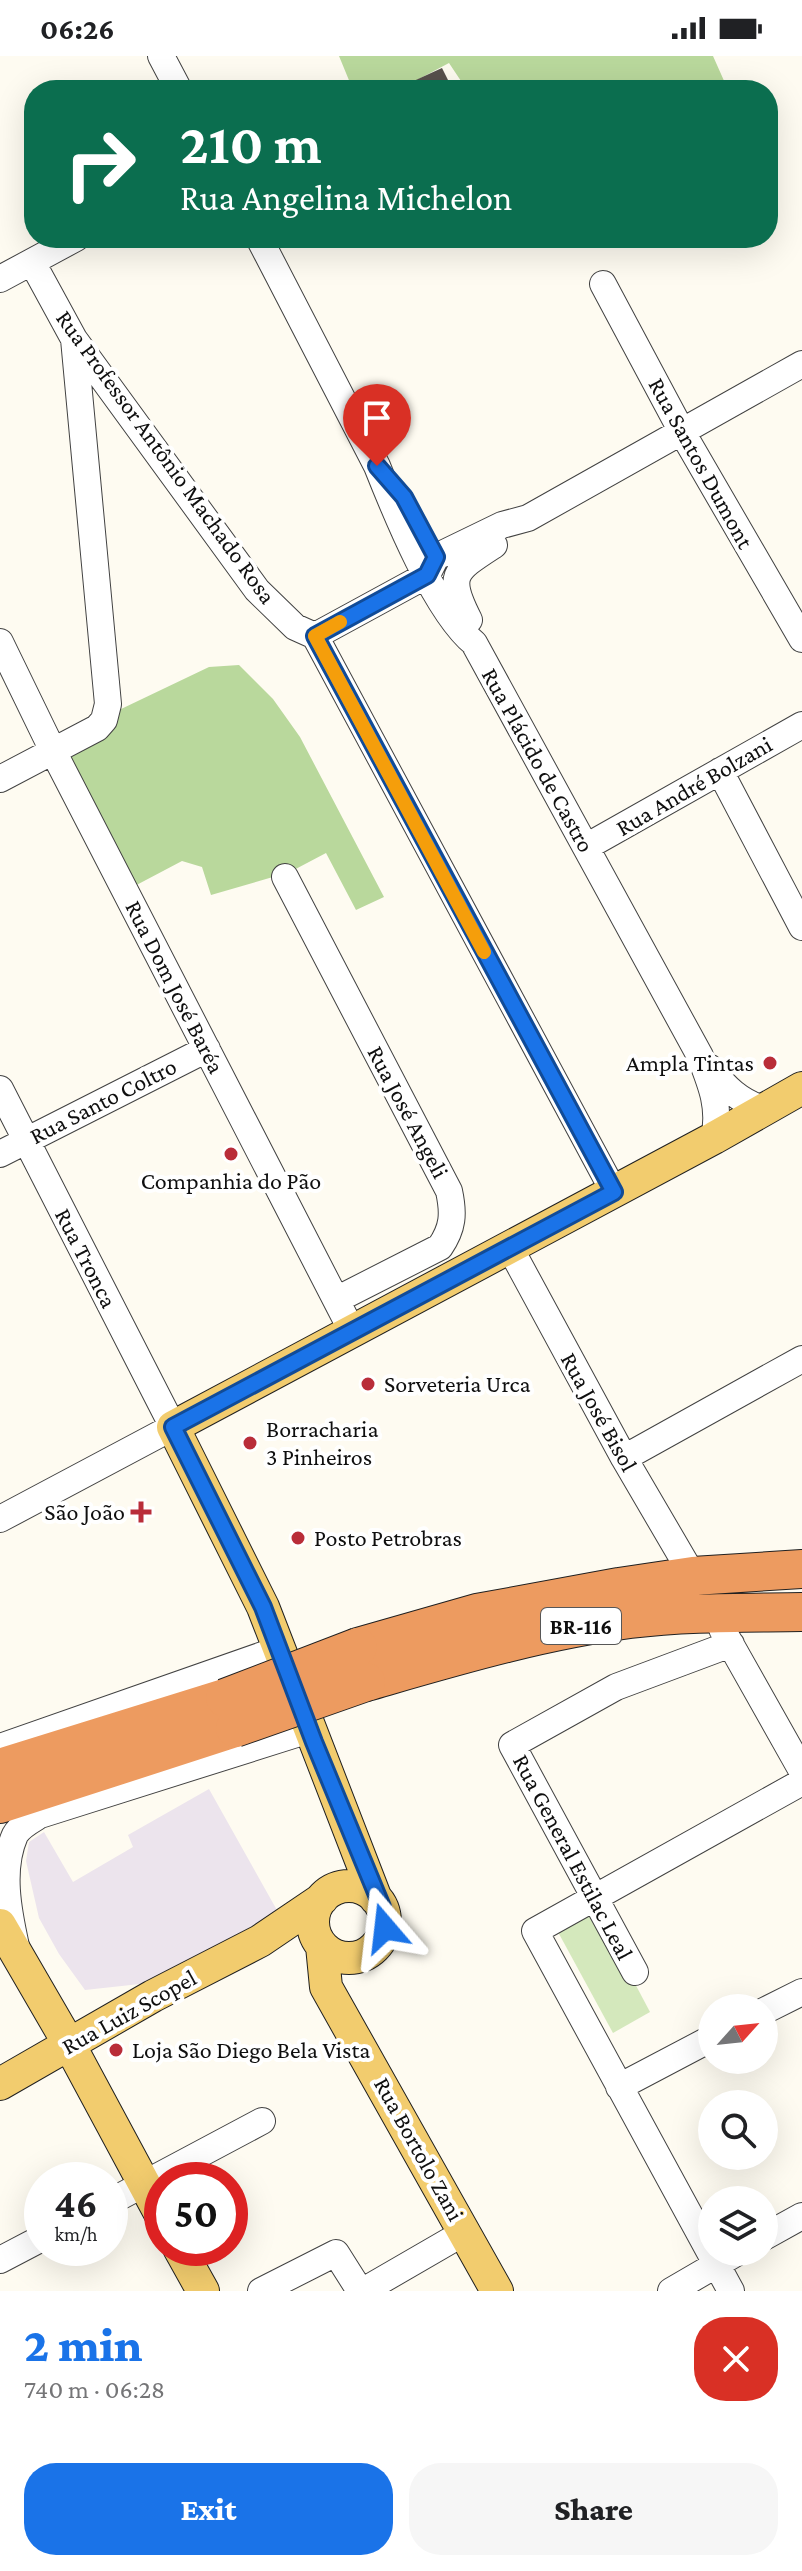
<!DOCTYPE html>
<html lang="en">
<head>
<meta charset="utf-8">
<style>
  body { margin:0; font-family:"Crimson Pro",serif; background:#f6f6f6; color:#202124; height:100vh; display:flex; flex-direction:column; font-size:30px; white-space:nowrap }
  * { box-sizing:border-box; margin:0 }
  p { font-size:26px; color:#757577 }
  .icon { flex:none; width:44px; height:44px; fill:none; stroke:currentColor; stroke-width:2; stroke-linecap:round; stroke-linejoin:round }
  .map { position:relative; height:2235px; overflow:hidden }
  .sheet { display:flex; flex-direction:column; background:#fff; flex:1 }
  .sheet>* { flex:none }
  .hud { position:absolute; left:24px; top:24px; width:754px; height:168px; border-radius:32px; box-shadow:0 8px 32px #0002; background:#0b6e4f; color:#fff; overflow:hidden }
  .needle { width:52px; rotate:63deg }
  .tools { position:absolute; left:698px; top:1938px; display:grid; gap:16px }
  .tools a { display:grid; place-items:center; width:80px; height:80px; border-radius:50%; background:#fff; box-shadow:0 8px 32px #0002; font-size:40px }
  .speed { position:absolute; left:24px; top:2106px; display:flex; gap:16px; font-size:40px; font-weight:700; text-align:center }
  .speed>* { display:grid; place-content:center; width:104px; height:104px; border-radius:50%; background:#fff; box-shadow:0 8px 32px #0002; line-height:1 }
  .speed small { font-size:20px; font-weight:400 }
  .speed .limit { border:12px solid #d22; background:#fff; color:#111 }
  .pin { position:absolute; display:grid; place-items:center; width:68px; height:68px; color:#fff; margin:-82px -34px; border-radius:50% 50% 50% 0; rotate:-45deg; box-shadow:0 0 8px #0007 }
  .pin .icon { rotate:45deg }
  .me { position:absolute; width:88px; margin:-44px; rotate:343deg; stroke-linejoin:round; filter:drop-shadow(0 0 6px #0008) }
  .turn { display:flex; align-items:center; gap:28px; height:168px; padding:0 24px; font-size:36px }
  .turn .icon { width:104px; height:104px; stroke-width:2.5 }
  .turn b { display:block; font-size:56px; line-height:68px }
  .round { display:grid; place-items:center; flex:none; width:84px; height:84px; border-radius:32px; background:#f6f6f6 }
  .head { display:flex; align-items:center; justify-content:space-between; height:136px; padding:0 24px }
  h1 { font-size:48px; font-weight:800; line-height:60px; color:#1a73e8 }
  .button { display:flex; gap:16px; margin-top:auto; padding:16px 24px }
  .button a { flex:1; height:92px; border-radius:32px; background:#1a73e8; color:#fff; font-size:32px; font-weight:800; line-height:92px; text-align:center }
  .button a+a { background:#f6f6f6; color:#202124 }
  .status { display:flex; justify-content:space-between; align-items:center; height:56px; padding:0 40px; background:#fff; direction:ltr }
  .status svg { height:22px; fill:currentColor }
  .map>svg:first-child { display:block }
</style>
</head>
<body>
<div class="status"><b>06:26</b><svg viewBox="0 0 49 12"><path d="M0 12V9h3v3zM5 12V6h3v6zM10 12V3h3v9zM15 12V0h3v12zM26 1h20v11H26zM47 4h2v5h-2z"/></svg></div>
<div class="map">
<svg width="802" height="2235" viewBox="0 0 802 2235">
  <rect width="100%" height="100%" fill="#fefbf1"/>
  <path fill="#ece4ed" d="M209 1733 278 1856 149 1927 85 1934 59 1898 39 1862 26 1805 29 1786 44 1776 73 1826 133 1791 128 1779Z"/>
  <path fill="#d4e8bc" d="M596 1854 650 1956 613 1977 558 1876Z"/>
  <path fill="#b9d89c" d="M339 0H713L725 27 713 34H467L449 7 398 34H353Z
    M239 609 273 643 300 681 384 841 356 854 326 797 290 816 211 839 202 811 182 805 127 834 57 697 119 654 209 611Z"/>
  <path fill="#57504c" d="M442 12 453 34H394Z"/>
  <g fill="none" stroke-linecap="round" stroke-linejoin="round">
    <defs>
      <path id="minor" d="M161 0 179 34
        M259 182 377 410C396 458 436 556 474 587L700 1000C711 1028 721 1052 714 1082
        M32 206 74 283 257 534 295 571 315 580
        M0 223 76 182
        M603 228 682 376 802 583
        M469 564C446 519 454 515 494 489
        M315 580 614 1136
        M315 580 427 519 436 501 502 469 528 462 802 308
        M0 586 53 695 352 1275
        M720 715 802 871
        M0 723 97 672 104 664 108 648 74 283
        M586 791 802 669
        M285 821 449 1135C454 1158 453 1172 440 1191L336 1244
        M710 1012C726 1032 739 1045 763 1053
        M0 1033 173 1371 0 1463
        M0 1098 207 993
        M509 1190 624 1402 693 1520
        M624 1402 802 1303
        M722 1573 802 1715
        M0 1691 280 1593
        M16 1890C8 1854 0 1813 15 1779 20 1770 32 1764 40 1759L309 1674
        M635 1916 512 1689 616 1631 731 1588
        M764 1955 802 1936
        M619 2031 712 1982
        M110 2146 262 2065
        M764 2181 802 2160
        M0 2204 42 2182
        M261 2235 336 2197 360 2235
        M363 2235 465 2176
        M671 2235 738 2196
        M731 2235 535 1875 802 1726"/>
      <path id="major" d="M313 1866a36 36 0 1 1 72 0a36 36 0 1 1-72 0Z
        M376 1843 263 1551 173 1371 714 1082 802 1032
        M0 1869 69 1988 162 2161
        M322 1890 326 1931 497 2235
        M0 2028 153 1940 260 1885 322 1843
        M179 2192 203 2235"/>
      <path id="highway" d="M358 1591 477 1557 619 1531 693 1520 802 1513
        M366 1626C453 1601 539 1575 630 1563 687 1556 744 1557 802 1556
        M0 1712 225 1642
        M0 1748 235 1672"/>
    </defs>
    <use href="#minor" stroke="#424242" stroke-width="28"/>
    <use href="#major" stroke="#202020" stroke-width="34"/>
    <use href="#highway" stroke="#202020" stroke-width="40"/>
    <use href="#minor" stroke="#fff" stroke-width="26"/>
    <use href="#major" stroke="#f2cc6e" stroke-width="32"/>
    <use href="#highway" stroke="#ed9b60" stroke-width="38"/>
    <defs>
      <path id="highway-bridge" d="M225 1642 358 1591
        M235 1672 366 1626"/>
    </defs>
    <use href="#highway-bridge" stroke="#202020" stroke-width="40" stroke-linecap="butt"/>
    <use href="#highway-bridge" stroke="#ed9b60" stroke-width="38"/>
  </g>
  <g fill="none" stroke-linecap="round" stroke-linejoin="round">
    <defs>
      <path id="route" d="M377 410 404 441 436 501 427 519 315 580 614 1136 173 1371 263 1551 314 1686 382 1851 385 1872"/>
    </defs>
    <use href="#route" stroke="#114b97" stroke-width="20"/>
    <use href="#route" stroke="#1a73e8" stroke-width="14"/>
    <path stroke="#f59e0b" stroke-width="14" d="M340 566 315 580 484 896"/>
  </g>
  <g fill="#b92d39" stroke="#fff" stroke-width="3">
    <circle cx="770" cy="1007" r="8"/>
    <circle cx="231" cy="1098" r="8"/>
    <circle cx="368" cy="1328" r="8"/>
    <circle cx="250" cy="1387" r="8"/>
    <path d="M137 1444h8v8h8v8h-8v8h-8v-8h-8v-8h8z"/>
    <circle cx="298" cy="1482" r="8"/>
    <circle cx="116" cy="1994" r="8"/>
  </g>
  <g text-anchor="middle" stroke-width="8" stroke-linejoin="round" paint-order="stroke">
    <rect fill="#fff" stroke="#575757" stroke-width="2" x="541" y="1552" width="80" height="36" rx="6"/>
    <g font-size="22" font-weight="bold" fill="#0f0f0f">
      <text x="581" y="1578">BR-116</text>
    </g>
    <g font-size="24" fill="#0f0f0f" stroke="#fff">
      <text transform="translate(166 401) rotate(54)" y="8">Rua Professor Antônio Machado Rosa</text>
      <text transform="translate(701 407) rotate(61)" y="8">Rua Santos Dumont</text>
      <text transform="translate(538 704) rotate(61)" y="8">Rua Plácido de Castro</text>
      <text transform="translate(694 730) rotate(-30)" y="8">Rua André Bolzani</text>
      <text transform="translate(175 931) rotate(63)" y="8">Rua Dom José Baréa</text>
      <text transform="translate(103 1045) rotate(-27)" y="8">Rua Santo Coltro</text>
      <text transform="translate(408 1056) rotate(62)" y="8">Rua José Angeli</text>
      <text transform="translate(86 1202) rotate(63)" y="8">Rua Tronca</text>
      <text transform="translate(599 1356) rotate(61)" y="8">Rua José Bisol</text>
      <text transform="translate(573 1801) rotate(62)" y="8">Rua General Estilac Leal</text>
      <text transform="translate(129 1956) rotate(-29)" y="8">Rua Luiz Scopel</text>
      <text transform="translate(419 2093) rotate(61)" y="8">Rua Bortolo Zani</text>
    </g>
    <g font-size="24" fill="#0f0f0f" stroke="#fff" text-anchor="start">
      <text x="754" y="1015" text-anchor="end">Ampla Tintas</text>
      <text x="231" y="1133" text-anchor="middle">Companhia do Pão</text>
      <text x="384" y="1336">Sorveteria Urca</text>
      <text x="266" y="1381">Borracharia<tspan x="266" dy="28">3 Pinheiros</tspan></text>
      <text x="125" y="1464" text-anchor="end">São João</text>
      <text x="314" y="1490">Posto Petrobras</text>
      <text x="132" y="2002">Loja São Diego Bela Vista</text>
    </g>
  </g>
</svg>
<div class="tools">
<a><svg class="needle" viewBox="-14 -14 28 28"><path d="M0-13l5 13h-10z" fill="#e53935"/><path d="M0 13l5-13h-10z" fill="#757577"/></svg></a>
<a><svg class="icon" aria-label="search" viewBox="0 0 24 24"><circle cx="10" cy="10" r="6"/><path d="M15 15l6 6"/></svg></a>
<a><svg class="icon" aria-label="layers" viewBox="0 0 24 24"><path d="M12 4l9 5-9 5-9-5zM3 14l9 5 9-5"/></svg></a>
</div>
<div class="speed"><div>46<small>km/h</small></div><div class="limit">50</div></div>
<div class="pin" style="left:377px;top:410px;background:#d93025"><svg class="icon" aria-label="arrive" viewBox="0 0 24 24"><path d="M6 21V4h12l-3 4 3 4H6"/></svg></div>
<svg class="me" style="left:385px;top:1872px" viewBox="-20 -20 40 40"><path d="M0-17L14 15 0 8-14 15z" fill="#1a73e8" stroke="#fff" stroke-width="4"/></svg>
<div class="hud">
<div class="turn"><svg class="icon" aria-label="right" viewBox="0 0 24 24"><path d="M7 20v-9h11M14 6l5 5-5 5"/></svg><div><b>210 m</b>Rua Angelina Michelon</div></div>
</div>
</div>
<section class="sheet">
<div class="head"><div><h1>2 min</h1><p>740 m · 06:28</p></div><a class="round" style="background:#d93025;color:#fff"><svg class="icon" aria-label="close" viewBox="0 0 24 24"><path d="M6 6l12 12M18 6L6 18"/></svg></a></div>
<div class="button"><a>Exit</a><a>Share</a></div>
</section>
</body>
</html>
